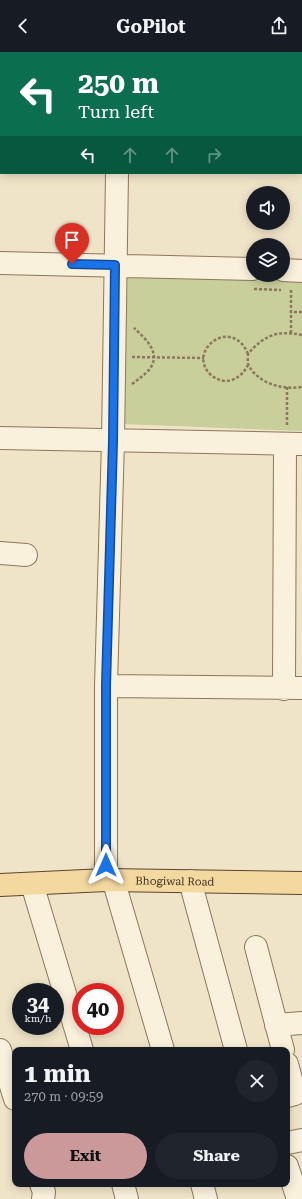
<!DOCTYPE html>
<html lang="en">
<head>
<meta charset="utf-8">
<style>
  body { margin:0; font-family:"Roboto Serif",serif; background:#20242c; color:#f1f3f6; height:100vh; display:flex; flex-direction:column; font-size:15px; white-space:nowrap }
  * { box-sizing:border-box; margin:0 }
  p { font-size:13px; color:#9ea1a6 }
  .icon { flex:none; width:22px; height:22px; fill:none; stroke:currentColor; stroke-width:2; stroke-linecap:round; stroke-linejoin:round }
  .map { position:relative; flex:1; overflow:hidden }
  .panel { position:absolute; left:12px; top:995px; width:278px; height:140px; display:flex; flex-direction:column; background:#171b24; border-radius:8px; box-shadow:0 2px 10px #0003 }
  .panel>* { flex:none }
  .banner { position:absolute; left:0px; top:0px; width:302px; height:122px; box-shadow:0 2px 10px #0003; background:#0b6e4f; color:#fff; overflow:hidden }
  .fabs { position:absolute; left:246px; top:134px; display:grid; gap:8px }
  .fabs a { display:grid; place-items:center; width:44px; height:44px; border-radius:50%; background:#171b24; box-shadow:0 2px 10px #0003; font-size:20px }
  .speed { position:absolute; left:12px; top:931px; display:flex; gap:8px; font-size:20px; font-weight:700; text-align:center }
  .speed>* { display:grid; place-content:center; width:52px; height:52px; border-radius:50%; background:#171b24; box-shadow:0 2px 10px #0003; line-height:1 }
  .speed small { font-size:10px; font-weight:400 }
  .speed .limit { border:6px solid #d22; background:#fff; color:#111 }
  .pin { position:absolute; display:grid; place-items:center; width:34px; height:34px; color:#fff; margin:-41px -17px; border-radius:50% 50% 50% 0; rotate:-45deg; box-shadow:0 0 4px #0007 }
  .pin .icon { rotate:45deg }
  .me { position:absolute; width:44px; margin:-22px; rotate:0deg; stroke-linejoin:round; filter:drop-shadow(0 0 3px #0008) }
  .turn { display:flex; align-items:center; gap:14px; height:84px; padding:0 12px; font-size:18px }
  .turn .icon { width:52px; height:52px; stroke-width:2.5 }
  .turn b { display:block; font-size:28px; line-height:34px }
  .lanes { display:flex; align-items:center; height:38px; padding:0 12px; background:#0003; justify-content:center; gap:20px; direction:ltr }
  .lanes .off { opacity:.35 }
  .round { display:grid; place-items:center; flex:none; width:42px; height:42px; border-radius:21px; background:#20242c }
  .headline { display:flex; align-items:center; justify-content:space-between; height:68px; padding:0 12px }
  h1 { font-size:24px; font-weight:700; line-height:30px }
  .action { display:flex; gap:8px; margin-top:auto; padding:8px 12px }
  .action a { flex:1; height:46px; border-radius:24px; background:#cc999b; color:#111; font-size:16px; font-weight:700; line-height:46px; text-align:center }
  .action a+a { background:#20242c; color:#f1f3f6 }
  header { display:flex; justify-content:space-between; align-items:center; height:52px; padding:0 12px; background:#171b24; font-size:18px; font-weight:700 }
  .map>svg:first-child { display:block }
</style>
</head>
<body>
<header><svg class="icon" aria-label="back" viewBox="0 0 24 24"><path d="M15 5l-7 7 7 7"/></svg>GoPilot<svg class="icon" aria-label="share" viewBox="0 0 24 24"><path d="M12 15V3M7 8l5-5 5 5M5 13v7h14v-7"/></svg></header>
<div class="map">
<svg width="302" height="1147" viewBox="0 0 302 1147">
  <rect width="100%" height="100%" fill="#f0e4c8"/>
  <path fill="#c9cf9b" d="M122 223 302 230V379L122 372Z"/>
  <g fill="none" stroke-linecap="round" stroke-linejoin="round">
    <defs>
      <path id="minor" d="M119 1V0
        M0 34 1 35
        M301 44H302
        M0 211 253 217
        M283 218 302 219
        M0 386 302 392
        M0 501 26 503
        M106 634 302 636
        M284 637 285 392
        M113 827 163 998
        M106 828V634L113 389 117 121
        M190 829 236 998
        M32 832 82 998
        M256 895 283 998
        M276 973 302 971
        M0 998 15 1047
        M287 1012 295 1042 287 1044
        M287 1091 302 1088
        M287 1114 298 1147
        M41 1132 44 1140 43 1147
        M123 1132 127 1147
        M202 1132 206 1147"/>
      <g id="major">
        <path id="s1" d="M0 833 106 828 302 831"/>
      </g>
    </defs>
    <use href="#minor" stroke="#8d765c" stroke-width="24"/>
    <use href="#major" stroke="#5b4430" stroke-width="24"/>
    <path stroke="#8d765c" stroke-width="2.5" stroke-dasharray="3 2" stroke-linecap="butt" d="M254 237 281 238
      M291 238V260H302
      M291 281V260
      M302 283C278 278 264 283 248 302 248 306 247 311 249 314 259 332 283 338 302 335
      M248 302C232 263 185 299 211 323 216 327 221 329 227 329 237 328 244 321 248 313
      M132 305 204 306
      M132 332C137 328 142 325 147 320 164 303 146 287 134 276
      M287 373V335"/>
    <use href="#minor" stroke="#faf1dc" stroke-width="22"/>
    <use href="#major" stroke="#f3d9a0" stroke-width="22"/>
  </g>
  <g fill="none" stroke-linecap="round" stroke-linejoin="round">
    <defs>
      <path id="route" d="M72 212 115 213 113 389 106 634V813"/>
    </defs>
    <use href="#route" stroke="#114b97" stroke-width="10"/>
    <use href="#route" stroke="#1a73e8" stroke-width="7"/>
  </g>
  <g text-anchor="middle" stroke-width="3" stroke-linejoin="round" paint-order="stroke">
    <g font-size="11" fill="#3d2e20" stroke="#f7eed8">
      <text dy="4" stroke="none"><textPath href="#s1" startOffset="175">Bhogiwal Road</textPath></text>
    </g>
  </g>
</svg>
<div class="fabs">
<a><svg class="icon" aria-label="sound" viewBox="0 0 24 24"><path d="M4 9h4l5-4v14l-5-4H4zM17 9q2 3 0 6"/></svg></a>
<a><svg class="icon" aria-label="layers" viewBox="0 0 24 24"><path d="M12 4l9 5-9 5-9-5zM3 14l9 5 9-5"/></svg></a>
</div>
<div class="speed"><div>34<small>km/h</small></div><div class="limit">40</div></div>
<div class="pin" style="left:72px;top:212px;background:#d93025"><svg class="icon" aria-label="arrive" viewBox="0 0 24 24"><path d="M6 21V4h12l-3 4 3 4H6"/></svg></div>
<svg class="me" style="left:106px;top:813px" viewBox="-20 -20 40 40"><path d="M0-17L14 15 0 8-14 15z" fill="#1a73e8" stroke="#fff" stroke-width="4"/></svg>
<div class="banner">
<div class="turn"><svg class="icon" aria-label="left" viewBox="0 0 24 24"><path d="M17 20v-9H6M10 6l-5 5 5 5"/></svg><div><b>250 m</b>Turn left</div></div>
<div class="lanes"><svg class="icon" aria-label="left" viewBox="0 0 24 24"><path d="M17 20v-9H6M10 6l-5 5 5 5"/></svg><svg class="icon off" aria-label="ahead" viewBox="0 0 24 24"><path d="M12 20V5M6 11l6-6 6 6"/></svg><svg class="icon off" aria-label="ahead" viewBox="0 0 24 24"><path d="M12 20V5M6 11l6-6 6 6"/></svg><svg class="icon off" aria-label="right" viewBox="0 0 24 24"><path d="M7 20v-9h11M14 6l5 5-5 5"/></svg></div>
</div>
<section class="panel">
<div class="headline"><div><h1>1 min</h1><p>270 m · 09:59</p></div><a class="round"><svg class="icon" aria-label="close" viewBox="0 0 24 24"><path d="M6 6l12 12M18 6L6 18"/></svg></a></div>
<div class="action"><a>Exit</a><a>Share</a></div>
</section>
</div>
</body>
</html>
